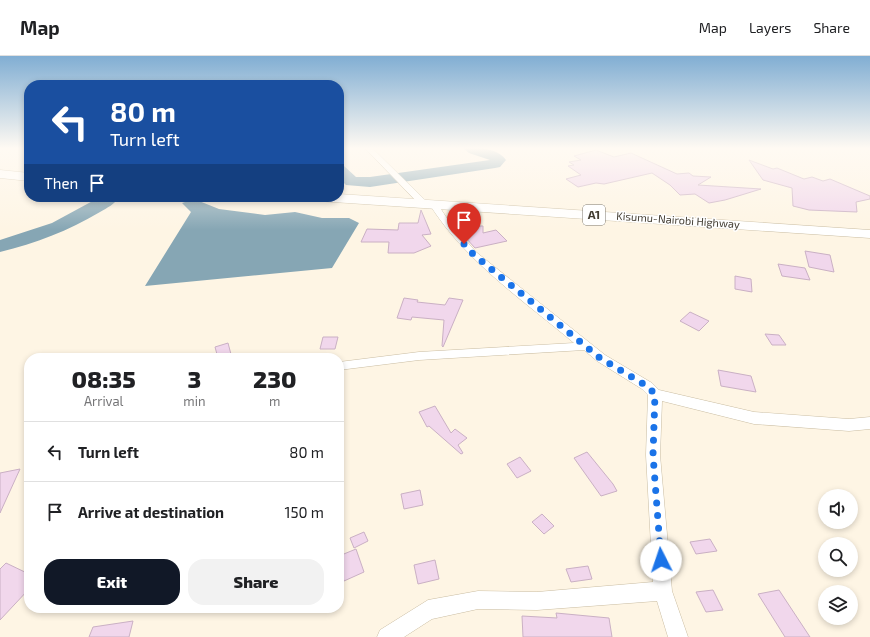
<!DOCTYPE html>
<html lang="en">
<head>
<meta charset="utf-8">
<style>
  body { margin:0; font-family:"Exo 2",sans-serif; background:#f2f2f2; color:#202124; height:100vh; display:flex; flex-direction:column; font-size:15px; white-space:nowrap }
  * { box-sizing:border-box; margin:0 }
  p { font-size:13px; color:#757577 }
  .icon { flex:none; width:22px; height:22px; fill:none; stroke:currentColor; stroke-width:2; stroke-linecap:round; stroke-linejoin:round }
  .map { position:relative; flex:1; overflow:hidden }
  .panel { position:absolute; left:24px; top:297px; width:320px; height:260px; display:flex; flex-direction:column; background:#fff; border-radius:16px; box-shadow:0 2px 6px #0003 }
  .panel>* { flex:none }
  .guide { position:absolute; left:24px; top:24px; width:320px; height:122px; border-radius:16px; box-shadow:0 2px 6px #0003; background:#1a4fa0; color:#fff; overflow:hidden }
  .fabs { position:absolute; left:818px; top:433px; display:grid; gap:8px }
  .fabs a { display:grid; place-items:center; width:40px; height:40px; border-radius:50%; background:#fff; box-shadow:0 2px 6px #0003; font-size:20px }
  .pin { position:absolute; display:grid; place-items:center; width:34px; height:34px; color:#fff; margin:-41px -17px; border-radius:50% 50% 50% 0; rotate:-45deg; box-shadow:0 0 4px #0007 }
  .pin .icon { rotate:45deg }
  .me { position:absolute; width:44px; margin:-22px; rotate:356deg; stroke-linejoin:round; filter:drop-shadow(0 0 3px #0008) }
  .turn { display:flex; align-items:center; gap:14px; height:84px; padding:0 20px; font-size:18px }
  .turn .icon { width:52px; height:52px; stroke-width:2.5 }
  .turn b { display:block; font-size:28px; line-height:34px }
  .then { display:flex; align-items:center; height:38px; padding:0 20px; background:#0003; gap:8px; font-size:15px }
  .eta { display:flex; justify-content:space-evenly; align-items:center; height:68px; text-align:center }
  .eta b { font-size:24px; font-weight:800; line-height:28px }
  .action { display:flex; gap:8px; margin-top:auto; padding:8px 20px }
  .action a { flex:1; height:46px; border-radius:16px; background:#111827; color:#fff; font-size:16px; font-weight:800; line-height:46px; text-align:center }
  .action a+a { background:#f2f2f2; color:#202124 }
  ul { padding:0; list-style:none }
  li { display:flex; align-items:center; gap:12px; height:60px; padding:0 20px; border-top:1px solid #e0e0e0 }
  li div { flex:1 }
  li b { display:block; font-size:15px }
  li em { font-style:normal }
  header { display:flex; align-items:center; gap:24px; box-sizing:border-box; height:56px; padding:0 20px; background:#fff; border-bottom:1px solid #e0e0e0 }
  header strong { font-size:19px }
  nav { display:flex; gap:22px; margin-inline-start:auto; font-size:14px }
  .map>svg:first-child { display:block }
</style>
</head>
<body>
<header>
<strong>Map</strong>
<nav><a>Map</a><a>Layers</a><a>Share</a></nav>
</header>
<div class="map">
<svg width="870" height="581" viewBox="0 0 870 581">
  <rect width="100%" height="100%" fill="#fef5e4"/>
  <path fill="#86a6b4" d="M194 143 219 153 265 159 295 156 322 162H349L359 167 332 212 145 230 191 156 182 147Z"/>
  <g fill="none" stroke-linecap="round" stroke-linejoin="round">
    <path fill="#86a6b4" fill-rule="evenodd" d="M463 92C477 92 497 91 506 104L500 111 495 112 370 131 346 129 339 122V108L344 110 356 121H370L490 104 469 97Z
      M100 141H119C115 148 107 152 100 156 68 175 36 187 0 196V184L52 167Z"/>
  </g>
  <path fill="#f1d7ec" stroke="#cab0c4" d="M596 94 614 101 631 97 677 118 689 117 693 120 711 121 698 129 761 133 725 144 709 147 695 138 680 139 670 129 652 117 604 128 596 127 578 131 566 123 581 119 568 110 574 109 569 106 581 104 574 100Z
    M749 104 773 113 777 112 804 123 812 121 823 125 830 123 870 140V143L856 146 857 156 809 154 793 150 792 132 763 124Z
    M421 154 431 178 422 179 431 190 414 197H388L389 186H361L367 173 398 174 399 167H418Z
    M464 170H483V177L496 174 507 185 475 192 465 181Z
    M805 195 830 199 834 216 809 211Z
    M778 208 805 212 810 224 782 220Z
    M735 220 751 223 752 236 735 233Z
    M404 242 418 244 417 246 445 249 449 242 463 244 443 291 442 290 444 264 412 261 411 264 397 262Z
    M690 256 709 265 699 275 680 265Z
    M765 278 779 279 786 289H772Z
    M323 281H338L335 293H320Z
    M228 287 232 302H218L215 291Z
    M718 314 751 320 756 336 721 330Z
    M435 350 451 377 455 373 467 382 458 389 463 397 461 398 429 370 427 371 419 356Z
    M587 396 613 428 617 435 601 440 574 402Z
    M520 401 531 415 517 422 507 408Z
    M20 413 0 457V417Z
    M420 434 423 449 404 453 401 438Z
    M542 458 554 470 544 478 532 466Z
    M364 476 368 485 354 492 350 482Z
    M710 483 717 495 696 498 690 486Z
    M356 493 364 516 344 525 339 508V500Z
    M435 504 439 523 418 528 414 509Z
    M6 507 29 518V533L0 564V513Z
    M588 510 592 523 571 526 566 513Z
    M713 534 723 554 706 556 696 536Z
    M779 534 810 581H785L758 538Z
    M556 557 609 562 612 581H523L522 560 557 562Z
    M133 565 129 581H89L93 571Z"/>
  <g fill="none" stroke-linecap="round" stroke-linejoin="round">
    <defs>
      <path id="minor" d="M365 92H372L427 146V150H421Z
        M431 147H437L448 164 476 196 605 299 652 327 659 334 754 356 849 363 870 361V373L849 375 754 368 662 345 660 399 672 535 688 581H668L657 545 537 554 478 553 432 563 404 581H377L380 574 428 544 478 535 537 536 653 526 646 399 648 339 642 333 597 305 584 294 419 304 339 314V306L419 296 574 287C523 244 466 206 430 149Z"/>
      <path id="trunk" d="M0 114 29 117V125L0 122Z
        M339 138 870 174V182L318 145 313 144 311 141H339Z"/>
    </defs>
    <use href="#minor" stroke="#cabda2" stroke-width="1"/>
    <use href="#trunk" stroke="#cabda2" stroke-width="1"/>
    <use href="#minor" fill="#fff" fill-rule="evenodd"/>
    <use href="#trunk" fill="#fff" fill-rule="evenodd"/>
  </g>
  <linearGradient id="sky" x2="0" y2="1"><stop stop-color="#81aed3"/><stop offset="0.53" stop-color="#fffaf3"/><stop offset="1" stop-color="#fffaf3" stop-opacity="0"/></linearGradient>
  <rect width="870" height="174" fill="url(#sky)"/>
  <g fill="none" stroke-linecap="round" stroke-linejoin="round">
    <path stroke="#1a73e8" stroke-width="7" stroke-dasharray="0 12.6" d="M464 188 473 198 600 302 647 330 655 338 653 399 661 504"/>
  </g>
  <g text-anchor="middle" stroke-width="3" stroke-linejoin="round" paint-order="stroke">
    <g font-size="11" fill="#413b30" stroke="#fff">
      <text transform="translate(678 164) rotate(4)" y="4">Kisumu-Nairobi Highway</text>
    </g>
    <rect fill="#fff" stroke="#7a766e" stroke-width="1" x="583" y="149" width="22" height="20" rx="3"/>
    <g font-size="12" font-weight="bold" fill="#413b30">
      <text x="594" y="163">A1</text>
    </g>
  </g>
</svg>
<div class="fabs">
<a><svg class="icon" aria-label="sound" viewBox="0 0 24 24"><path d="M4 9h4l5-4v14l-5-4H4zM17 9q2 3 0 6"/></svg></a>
<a><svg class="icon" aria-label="search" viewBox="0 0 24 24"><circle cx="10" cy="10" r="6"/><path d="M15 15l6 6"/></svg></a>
<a><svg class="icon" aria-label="layers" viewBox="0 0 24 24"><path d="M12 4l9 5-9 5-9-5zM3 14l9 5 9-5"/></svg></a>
</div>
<div class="pin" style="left:464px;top:188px;background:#d93025"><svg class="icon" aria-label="arrive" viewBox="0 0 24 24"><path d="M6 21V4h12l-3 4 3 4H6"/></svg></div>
<svg class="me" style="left:661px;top:504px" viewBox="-20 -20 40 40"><circle r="19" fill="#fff"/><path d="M0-13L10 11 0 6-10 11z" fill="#1a73e8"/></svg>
<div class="guide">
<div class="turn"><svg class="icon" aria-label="left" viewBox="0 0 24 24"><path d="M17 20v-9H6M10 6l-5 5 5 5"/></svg><div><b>80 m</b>Turn left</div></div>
<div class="then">Then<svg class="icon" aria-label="arrive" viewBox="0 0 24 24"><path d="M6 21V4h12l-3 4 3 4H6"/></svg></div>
</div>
<section class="panel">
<div class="eta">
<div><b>08:35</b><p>Arrival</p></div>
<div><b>3</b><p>min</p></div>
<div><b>230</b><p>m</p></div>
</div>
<ul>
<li><svg class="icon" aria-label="left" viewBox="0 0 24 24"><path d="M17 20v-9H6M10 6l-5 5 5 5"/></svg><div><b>Turn left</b></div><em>80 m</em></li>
<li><svg class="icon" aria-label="arrive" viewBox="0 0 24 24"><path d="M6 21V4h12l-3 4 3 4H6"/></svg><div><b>Arrive at destination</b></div><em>150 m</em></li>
</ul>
<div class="action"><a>Exit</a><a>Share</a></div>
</section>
</div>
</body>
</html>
